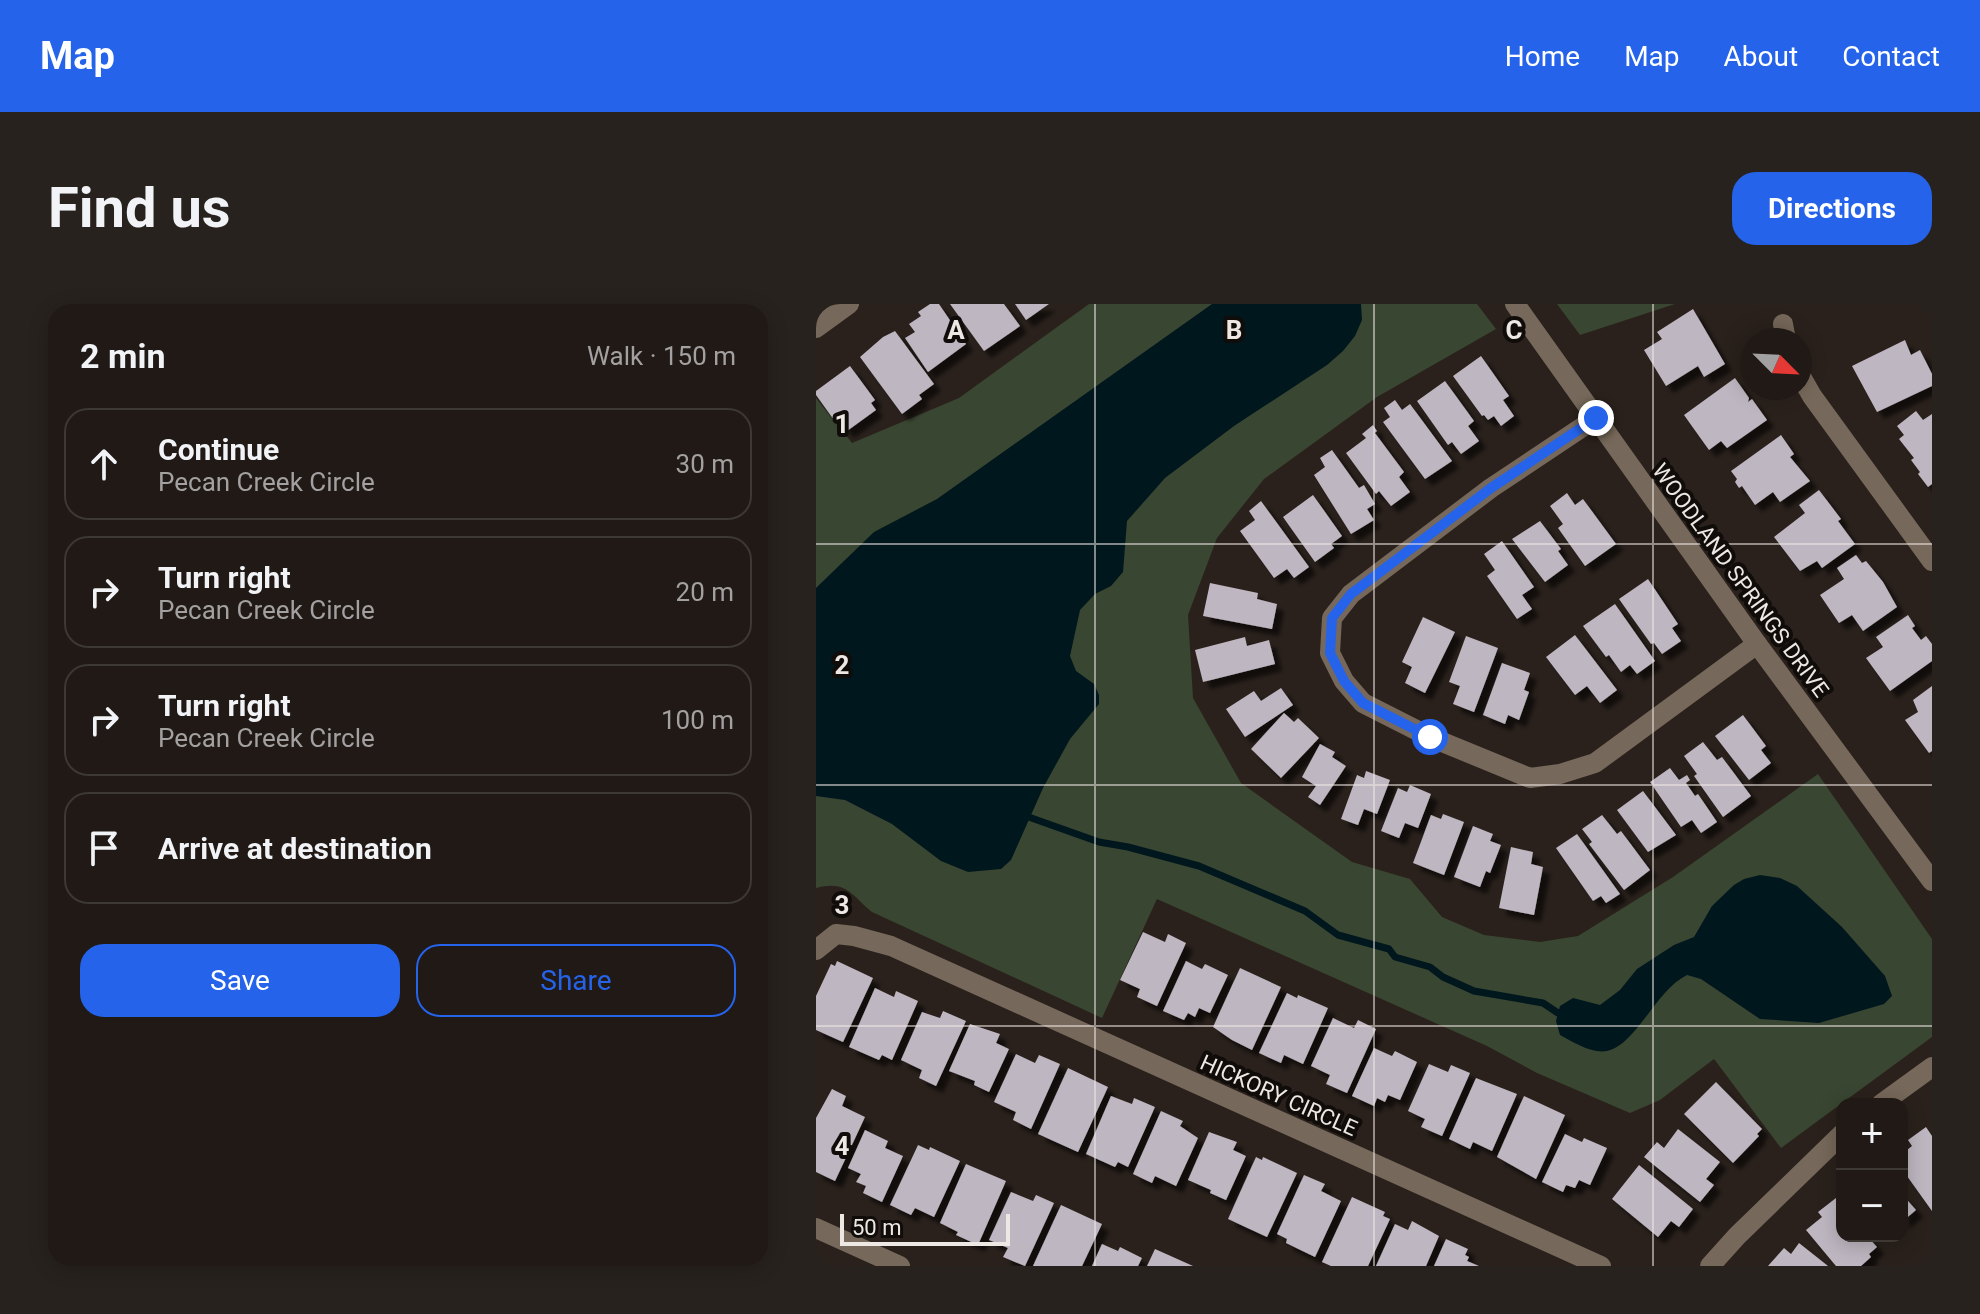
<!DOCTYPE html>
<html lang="en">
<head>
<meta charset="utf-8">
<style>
	:root { --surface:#201915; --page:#28221e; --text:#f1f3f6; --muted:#a2a0a0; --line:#3d3834; --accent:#2563eb }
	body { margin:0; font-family:Roboto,sans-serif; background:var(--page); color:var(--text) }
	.controls { position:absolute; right:24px; bottom:24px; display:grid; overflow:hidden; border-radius:16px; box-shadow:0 4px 20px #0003 }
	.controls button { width:72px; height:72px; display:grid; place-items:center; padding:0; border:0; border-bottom:2px solid var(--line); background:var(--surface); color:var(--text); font:40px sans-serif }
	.compass { position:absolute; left:924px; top:24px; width:72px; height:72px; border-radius:50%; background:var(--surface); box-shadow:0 4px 20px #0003; rotate:114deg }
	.scale { position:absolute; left:24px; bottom:20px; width:170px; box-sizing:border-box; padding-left:8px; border:4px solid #eee8e4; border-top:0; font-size:22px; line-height:28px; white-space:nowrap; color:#eee8e4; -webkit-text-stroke:6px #100c09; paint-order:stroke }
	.stop { position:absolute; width:24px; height:24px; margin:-18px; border:6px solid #2563eb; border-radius:50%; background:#fff }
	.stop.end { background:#2563eb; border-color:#fff; box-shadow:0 2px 8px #0008 }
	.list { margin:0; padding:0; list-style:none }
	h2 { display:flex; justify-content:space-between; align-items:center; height:104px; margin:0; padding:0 32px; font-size:34px }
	h2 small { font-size:26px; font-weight:400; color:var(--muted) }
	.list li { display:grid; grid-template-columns:52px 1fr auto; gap:24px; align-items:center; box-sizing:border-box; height:112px; margin:0 16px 16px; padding:0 16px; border:2px solid var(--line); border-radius:24px }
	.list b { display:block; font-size:30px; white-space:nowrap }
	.list p { margin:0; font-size:26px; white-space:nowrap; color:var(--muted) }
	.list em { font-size:26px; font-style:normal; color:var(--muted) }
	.actions { display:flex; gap:16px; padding:24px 32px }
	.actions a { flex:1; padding:18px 0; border:2px solid var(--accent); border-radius:24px; text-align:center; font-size:28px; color:var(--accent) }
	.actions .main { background:var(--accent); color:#fff }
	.icon { flex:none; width:44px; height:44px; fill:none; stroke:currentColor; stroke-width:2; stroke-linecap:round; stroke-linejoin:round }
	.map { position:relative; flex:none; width:1116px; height:962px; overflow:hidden; border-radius:24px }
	header { display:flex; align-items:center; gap:48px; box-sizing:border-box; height:112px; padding:0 40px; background:var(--accent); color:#fff }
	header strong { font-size:38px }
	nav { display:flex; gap:44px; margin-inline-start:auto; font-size:28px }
	.intro { display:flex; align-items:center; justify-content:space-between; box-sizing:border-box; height:192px; padding:0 48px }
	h1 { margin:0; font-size:56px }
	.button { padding:20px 36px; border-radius:24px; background:var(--accent); color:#fff; font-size:28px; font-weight:700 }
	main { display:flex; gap:48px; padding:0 48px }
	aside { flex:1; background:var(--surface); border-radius:24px; box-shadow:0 4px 20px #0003 }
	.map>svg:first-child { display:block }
</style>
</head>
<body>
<header>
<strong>Map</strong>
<nav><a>Home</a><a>Map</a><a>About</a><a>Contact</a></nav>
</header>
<div class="intro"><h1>Find us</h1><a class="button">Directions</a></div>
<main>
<aside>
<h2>2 min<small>Walk · 150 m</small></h2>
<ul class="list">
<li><svg class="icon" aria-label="ahead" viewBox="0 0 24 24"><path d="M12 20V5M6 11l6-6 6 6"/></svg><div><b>Continue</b><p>Pecan Creek Circle</p></div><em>30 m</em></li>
<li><svg class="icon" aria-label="right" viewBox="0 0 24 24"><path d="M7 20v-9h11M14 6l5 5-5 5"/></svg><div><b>Turn right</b><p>Pecan Creek Circle</p></div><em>20 m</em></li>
<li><svg class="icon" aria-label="right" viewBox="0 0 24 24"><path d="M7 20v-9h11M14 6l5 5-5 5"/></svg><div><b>Turn right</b><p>Pecan Creek Circle</p></div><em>100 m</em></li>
<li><svg class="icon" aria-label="arrive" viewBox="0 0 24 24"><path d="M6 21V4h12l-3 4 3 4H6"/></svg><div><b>Arrive at destination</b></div></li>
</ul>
<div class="actions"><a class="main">Save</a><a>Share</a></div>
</aside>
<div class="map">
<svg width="1116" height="962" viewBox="0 0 1116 962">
	<defs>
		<filter id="shadow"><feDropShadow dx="7" dy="7" stdDeviation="2" flood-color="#0009"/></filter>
	</defs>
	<rect width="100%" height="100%" fill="#2a211c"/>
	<!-- green -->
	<g fill="#394631">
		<path d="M 273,0 L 661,0 L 680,25 L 561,93 L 448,175 L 401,234 L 372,311 L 377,394 L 425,479 L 536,558 L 594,575 L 626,613 L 668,631 L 724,638 L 762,632 L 857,573 L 1002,470 L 1116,635 L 1116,733 L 965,844 L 898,755 L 844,796 L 814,809 L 721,769 L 671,742 L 341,595 L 286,714 L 56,608 C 35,591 31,576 0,584 L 0,94 L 36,139 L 143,94 Z"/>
		<polygon points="741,0 859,0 764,31"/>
	</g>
	<!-- water -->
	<g fill="#00171d">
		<polygon points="396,0 545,0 546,16 539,32 527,47 511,61 418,122 349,174 311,217 307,268 295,282 279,290 264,306 254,352 260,367 278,380 283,391 283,400 254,435 227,484 195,556 185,565 152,568 125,557 76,520 29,496 0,492 0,284 58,228 121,195"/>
		<path d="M 944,571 L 964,574 L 981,582 L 1026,623 L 1069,672 L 1076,692 L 1068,700 L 1003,719 L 944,715 L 885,675 L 871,671 C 840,686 820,741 791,747 C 776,750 757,738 744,731 L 740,717 L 744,702 L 757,694 L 784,701 L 804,686 L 821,665 L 858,641 L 878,633 L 896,602 L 918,581 L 928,575 Z"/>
	</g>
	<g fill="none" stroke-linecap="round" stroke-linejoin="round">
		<!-- stream -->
		<polyline stroke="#00171d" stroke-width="7" points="207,511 283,538 312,543 383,562 489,607 522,631 573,645 579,653 614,663 627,673 658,687 727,699 742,709"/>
	</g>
	<!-- building -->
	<g fill="#beb7c1" filter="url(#shadow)">
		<polygon points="114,0 123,0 150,40 112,68 89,34 99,28 93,20 105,12 102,8"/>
		<polygon points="134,0 188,0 204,22 168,47"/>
		<polygon points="199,0 233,0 210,16"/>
		<polygon points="877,5 909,60 888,73 882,62 850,82 828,46 846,35 841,28"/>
		<polygon points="79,27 118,80 103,91 106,95 86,110 44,53 67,33"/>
		<polygon points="1089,36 1095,51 1104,46 1116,70 1116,82 1061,108 1036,62"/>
		<polygon points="665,52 693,92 687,96 698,112 685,122 678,112 672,116 668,111 666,112 637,72"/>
		<polygon points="34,62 59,96 55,99 60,106 31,127 21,114 18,116 0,91 0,87"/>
		<polygon points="919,74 933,94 932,98 936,95 951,116 911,144 905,137 893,146 868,111"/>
		<polygon points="629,77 658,117 652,122 663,137 645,150 636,138 632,141 601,97"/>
		<polygon points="579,96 586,106 594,100 636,157 609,175 567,118 574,113 568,104"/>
		<polygon points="1100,107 1107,116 1116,110 1116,180 1112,183 1102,170 1104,168 1095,156 1098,154 1083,135 1088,131 1081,122"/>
		<polygon points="557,121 561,127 559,129 588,168 583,173 594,188 575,202 563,187 560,190 530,149 550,134 546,130"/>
		<polygon points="965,131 978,150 974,153 994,177 964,198 957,188 939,201 926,182 923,184 919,178 921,175 915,167"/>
		<polygon points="516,146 543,184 548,181 559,200 551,205 558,216 535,230 498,171 509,163 504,154"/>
		<polygon points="1003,186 1025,215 1022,217 1039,240 1006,264 1001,257 984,267 958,233 989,209 983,201"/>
		<polygon points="751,189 759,201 767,195 800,240 769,262 742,224 747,220 734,202"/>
		<polygon points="497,191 526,232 515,240 518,244 499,258 467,213"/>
		<polygon points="445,197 493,263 478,274 471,265 458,274 424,227 439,216 433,207"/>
		<polygon points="724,217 745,245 742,247 752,261 729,278 696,235"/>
		<polygon points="686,237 718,283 706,291 716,305 701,315 671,272 679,266 668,250"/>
		<polygon points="1040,251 1046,259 1050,257 1067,278 1081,303 1047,327 1036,311 1023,319 1004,291 1028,275 1021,264"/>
		<polygon points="832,275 862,320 856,324 865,337 846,350 838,339 835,340 803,295"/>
		<polygon points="394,279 442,289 441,295 461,300 456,325 387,312"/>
		<polygon points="799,300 839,357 821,370 814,361 805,368 793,351 790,353 767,322"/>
		<polygon points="1092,311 1099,322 1096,324 1105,336 1110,332 1116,340 1116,357 1074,387 1050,354 1067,343 1060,333"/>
		<polygon points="607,313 639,328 609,389 589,379 596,363 586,358"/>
		<polygon points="759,331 801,386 784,399 771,382 759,391 730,353"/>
		<polygon points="650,332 682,344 658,408 637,400 644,382 633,378"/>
		<polygon points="429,333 431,342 453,336 459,360 387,378 379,346"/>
		<polygon points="686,359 714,369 708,386 713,388 703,416 692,411 689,420 667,411"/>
		<polygon points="1116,382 1116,447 1113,449 1089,416 1102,408 1097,396"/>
		<polygon points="465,384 477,401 429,433 410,405 438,387 445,397"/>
		<polygon points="468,409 478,418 482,414 503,434 465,474 435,445"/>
		<polygon points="927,411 950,442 945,446 955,459 933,476 899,432"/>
		<polygon points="887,438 901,456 906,453 935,492 907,513 878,472 881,470 868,452"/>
		<polygon points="504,440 519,448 516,453 530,462 504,501 492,493 500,482 486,473"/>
		<polygon points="854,464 863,476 871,471 874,476 870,479 879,492 882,490 901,518 885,529 876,516 865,523 834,478"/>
		<polygon points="550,467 574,476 561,510 548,505 542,521 525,515 541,471 548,474"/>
		<polygon points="594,481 615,490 602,524 589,519 583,534 565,527 582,484 591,488"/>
		<polygon points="827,487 860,531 832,548 801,506"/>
		<polygon points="627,510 648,518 628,571 597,559 615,511 625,515"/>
		<polygon points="786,511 801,530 805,527 834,566 808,586 773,540 776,538 766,525"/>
		<polygon points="657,522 677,530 674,537 685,541 674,569 670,567 664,583 638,573"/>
		<polygon points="761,530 804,590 790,599 785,592 777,597 740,544"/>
		<polygon points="695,543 717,548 715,560 727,563 718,611 683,604"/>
		<polygon points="327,628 349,638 352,630 370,639 341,702 321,693 324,685 304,676"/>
		<polygon points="21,657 57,674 27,738 0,726 0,692 15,660 19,662"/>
		<polygon points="370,657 386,665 389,660 412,671 394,709 383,704 379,713 372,709 368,716 347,707"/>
		<polygon points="424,664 465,683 436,746 416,736 397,723"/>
		<polygon points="59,684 78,693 80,687 102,697 76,756 66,751 63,756 33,743"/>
		<polygon points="471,689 481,694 482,691 512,704 487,760 468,751 465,759 443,749"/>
		<polygon points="127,707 150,717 120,782 103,774 106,766 85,756 106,708 124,714"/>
		<polygon points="517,714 538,724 542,716 560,725 531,789 510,780 514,771 495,762"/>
		<polygon points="154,720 184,730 180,739 193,745 173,788 158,781 159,777 133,767"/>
		<polygon points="558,744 576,752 579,747 601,758 584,796 572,791 569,798 561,794 558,802 536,792"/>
		<polygon points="200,750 219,759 223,751 244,760 215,825 197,816 200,808 178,798"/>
		<polygon points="613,760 632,768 635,761 654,769 626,832 605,823 609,815 592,807"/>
		<polygon points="252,764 292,783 262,848 222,830"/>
		<polygon points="660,774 701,790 676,847 657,838 654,845 633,835"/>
		<polygon points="900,778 946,825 941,830 943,832 917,859 868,810"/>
		<polygon points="16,785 30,792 26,802 49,813 19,877 0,868 0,814"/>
		<polygon points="295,792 316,800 318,794 339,803 312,863 302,858 299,863 270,850"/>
		<polygon points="708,792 749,811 720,875 681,853"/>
		<polygon points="345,807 367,817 364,822 382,834 360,882 339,872 336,879 317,870"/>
		<polygon points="1110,823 1116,832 1116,907 1086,865 1086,850 1096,842 1092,836"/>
		<polygon points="862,825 904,858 890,875 898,881 884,898 828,853 841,838 848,844"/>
		<polygon points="49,826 72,837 69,844 87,852 66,898 47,889 50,882 40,878 45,870 32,864"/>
		<polygon points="393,828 421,838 417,846 430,852 410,896 394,889 395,886 372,876"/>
		<polygon points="749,830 766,838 768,834 791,844 774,881 763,876 759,884 750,881 747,888 726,878"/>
		<polygon points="102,841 113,846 114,843 144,857 118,913 99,904 95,911 74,901"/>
		<polygon points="440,853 446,856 447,853 481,869 451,933 412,915"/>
		<polygon points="150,860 190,877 162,941 140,931 142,928 124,919"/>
		<polygon points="823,861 877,905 863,923 855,917 842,933 796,895"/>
		<polygon points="488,871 509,880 505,887 525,897 499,953 470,939 471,935 461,930"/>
		<polygon points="195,888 217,897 220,891 238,899 209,962 187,953 192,944 173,936"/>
		<polygon points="1086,890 1100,906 1086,918"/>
		<polygon points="536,893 569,908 567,912 574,915 552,962 515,962 506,958"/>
		<polygon points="1020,894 1026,902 1026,932 1051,932 1061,943 1053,950 1055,953 1045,962 1020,962 990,926 1006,913 1002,908"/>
		<polygon points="245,901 286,920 266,962 217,962"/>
		<polygon points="596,917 623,932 610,962 560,962 579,920 592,926"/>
		<polygon points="630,935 652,945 649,951 653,953 651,957 663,962 618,962"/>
		<polygon points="983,939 1012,962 952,962 968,944 975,950"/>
		<polygon points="286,940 302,947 304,943 326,954 322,962 276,962"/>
		<polygon points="339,945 377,962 331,962"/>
	</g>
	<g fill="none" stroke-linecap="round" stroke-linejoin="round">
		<!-- minor -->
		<g stroke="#76685a" stroke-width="20">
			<polyline points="967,20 970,36"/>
			<polyline points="0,24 33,0"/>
			<polyline points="984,71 996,92 1116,257"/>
			<polyline points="780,114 675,184 535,290 516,314 514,349 528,377 547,399 614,433 714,474 744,470 779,459 941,340"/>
			<polyline points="0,646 20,630 38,632 75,642 785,962"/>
			<polyline points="1065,800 1116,763"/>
			<polyline points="0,924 84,962"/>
			<polyline points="894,962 921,932 1026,830"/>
		</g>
		<!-- tertiary -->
		<polyline stroke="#76685a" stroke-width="20" points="699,0 941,340 1116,577"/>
	</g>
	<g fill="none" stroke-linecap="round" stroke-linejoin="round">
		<!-- route -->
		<polyline stroke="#2563eb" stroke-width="10" points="614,433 547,399 528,377 514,349 516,314 535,290 675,184 780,114"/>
	</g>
	<!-- grid -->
	<path fill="none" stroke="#eee8e4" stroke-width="2" stroke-opacity="0.55" d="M 279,0 L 279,962M 558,0 L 558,962M 837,0 L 837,962M 0,240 L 1116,240M 0,481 L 1116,481M 0,722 L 1116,722"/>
	<g text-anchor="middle" stroke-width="8" stroke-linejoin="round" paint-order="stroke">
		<!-- street labels -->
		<g font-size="22" fill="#eee8e4" stroke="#100c09">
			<text transform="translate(925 276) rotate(54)" y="8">WOODLAND SPRINGS DRIVE</text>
			<text transform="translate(463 791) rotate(24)" y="8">HICKORY CIRCLE</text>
		</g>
	</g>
	<g font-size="26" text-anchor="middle" font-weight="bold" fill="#eee8e4" stroke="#100c09" stroke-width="8" stroke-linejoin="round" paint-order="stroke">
		<text x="140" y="35">A</text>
		<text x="418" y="35">B</text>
		<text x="698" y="35">C</text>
		<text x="26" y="129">1</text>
		<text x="26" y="370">2</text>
		<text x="26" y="610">3</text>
		<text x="26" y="851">4</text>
	</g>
</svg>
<div class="controls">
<button>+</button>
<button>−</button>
</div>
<svg class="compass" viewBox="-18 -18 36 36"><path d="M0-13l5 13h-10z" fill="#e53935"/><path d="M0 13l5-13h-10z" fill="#a2a0a0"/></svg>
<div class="scale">50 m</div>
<div class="stop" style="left:614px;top:433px"></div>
<div class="stop end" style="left:780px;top:114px"></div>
</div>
</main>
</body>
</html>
